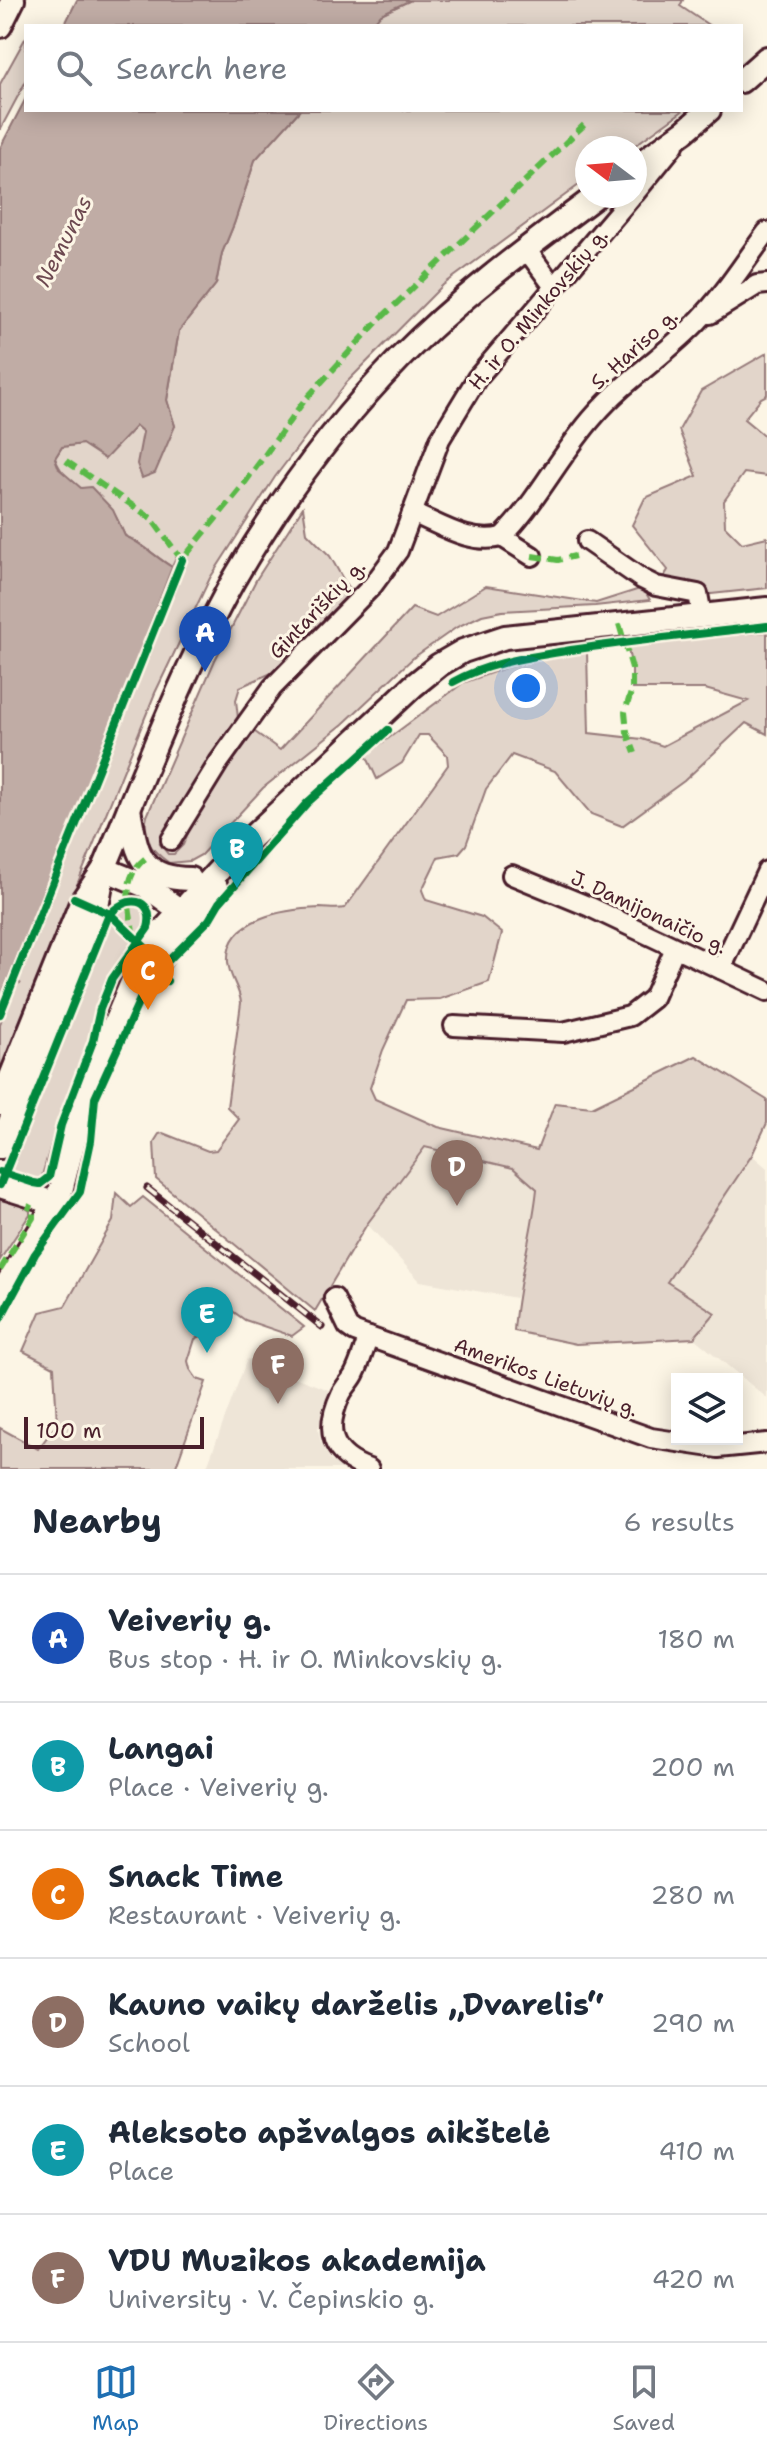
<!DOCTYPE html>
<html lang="en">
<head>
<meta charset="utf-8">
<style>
	:root { --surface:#fff; --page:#f6f6f7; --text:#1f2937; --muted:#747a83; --line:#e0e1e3; --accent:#1f6fb2 }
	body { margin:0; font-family:"Shantell Sans",sans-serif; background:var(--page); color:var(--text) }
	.controls { position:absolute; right:24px; bottom:24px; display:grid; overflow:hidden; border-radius:0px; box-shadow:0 4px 20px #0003 }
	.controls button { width:72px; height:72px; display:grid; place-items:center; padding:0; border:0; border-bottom:2px solid var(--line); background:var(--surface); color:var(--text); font:40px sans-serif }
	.compass { position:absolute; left:575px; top:136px; width:72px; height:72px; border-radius:50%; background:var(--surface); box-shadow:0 4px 20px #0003; rotate:286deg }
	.scale { position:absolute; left:24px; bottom:20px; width:180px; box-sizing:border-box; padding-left:8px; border:4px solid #4a1f2b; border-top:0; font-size:22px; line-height:28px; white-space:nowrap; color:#4a1f2b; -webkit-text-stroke:6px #fcf5e5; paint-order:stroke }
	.you { position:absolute; left:526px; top:688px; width:28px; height:28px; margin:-20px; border:6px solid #fff; border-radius:50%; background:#1a73e8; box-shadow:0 0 0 12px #1a73e833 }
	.badge { display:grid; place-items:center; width:52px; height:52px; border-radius:50%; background:var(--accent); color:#fff; font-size:26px; font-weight:700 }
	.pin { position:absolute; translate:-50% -66px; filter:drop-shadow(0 2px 4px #0008) }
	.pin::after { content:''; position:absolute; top:42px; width:28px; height:24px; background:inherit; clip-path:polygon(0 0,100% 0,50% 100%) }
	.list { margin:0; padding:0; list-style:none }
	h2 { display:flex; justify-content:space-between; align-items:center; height:104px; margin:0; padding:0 32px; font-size:34px }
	h2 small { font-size:26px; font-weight:400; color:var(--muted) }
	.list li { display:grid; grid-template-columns:52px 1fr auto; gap:24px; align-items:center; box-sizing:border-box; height:128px; padding:0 32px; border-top:2px solid var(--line) }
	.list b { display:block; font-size:30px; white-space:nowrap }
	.list p { margin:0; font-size:26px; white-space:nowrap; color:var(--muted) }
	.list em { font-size:26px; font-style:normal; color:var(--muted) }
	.icon { flex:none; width:44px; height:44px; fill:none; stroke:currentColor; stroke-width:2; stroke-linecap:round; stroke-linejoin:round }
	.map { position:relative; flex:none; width:767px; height:1469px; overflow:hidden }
	.search { position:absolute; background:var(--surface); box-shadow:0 4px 20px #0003; left:24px; right:24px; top:24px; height:88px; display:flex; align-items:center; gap:20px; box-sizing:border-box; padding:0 28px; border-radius:0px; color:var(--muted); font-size:30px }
	.sheet { height:872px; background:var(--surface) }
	nav { display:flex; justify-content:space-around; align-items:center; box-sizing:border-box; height:112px; border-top:2px solid var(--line); background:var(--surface); font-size:22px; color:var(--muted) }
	nav a { display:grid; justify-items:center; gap:4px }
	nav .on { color:var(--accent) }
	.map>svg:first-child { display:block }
</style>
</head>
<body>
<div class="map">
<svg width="767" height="1469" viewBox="0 0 767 1469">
	<rect width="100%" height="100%" fill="#fcf5e5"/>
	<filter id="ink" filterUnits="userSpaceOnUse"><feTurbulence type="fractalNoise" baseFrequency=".0125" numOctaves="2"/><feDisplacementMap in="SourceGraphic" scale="16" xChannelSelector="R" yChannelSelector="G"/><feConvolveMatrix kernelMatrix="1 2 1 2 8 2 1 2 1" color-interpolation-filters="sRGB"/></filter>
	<g filter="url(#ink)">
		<!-- built -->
		<g fill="#eee5d7">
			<polygon points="426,1147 513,1168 537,1189 533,1226 516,1298 420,1281 367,1224"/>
			<polygon points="752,1155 767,1168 767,1398 694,1338 715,1313 667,1282"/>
			<polygon points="247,1359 331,1391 318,1429 321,1443 331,1461 350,1469 206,1469"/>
		</g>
		<!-- green -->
		<g fill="#e2d5ca" stroke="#967a7a" stroke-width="2">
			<polygon points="411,0 683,0 680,6 710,26 371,26 380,14"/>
			<polygon points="26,37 26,81 0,130 0,84"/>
			<path d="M 300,110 L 684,110 L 631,148 L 587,148 L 587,179 L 443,285 L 347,382 L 275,477 L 210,578 L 155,693 L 0,1074 L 0,1024 L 15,985 L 20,983 L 17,981 L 184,561 L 176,558 L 172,567 C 155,557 144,544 125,536 C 121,528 117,515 110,509 C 91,492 64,484 55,458 L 62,447 L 82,444 L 136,425 L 143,432 L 175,426 L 167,400 L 179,331 L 216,284 L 222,253 L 234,224 L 255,160 Z"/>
			<polygon points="767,353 767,395 761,398 744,419 767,438 767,476 744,473 724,501 725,526 742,543 767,537 767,588 702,595 660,583 668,570 632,525 645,498 697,476 679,430 701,391"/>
			<path d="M 303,507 L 307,533 L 330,556 L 351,593 L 276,671 L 240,687 L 236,700 L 238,718 L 166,841 L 160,844 L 168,854 L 174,854 L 183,845 L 201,802 L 248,727 L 280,750 L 412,608 L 436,617 L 486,586 L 596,603 L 643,588 L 650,600 L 595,606 L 502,611 L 482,615 L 457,627 L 413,658 L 343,724 L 263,788 L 201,855 L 190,861 L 169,863 C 151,850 141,839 147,816 L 215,660 L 256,580 Z"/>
			<path d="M 767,632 L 767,734 L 746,723 L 684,781 L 622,826 L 591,814 L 555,771 L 512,755 L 486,789 L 466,845 L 459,853 L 438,857 L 422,890 L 426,900 L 482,917 L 502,933 L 489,982 L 440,999 L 406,1000 L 383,1050 L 370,1088 L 375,1099 L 438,1127 L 537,1150 L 555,1103 L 592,1107 L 696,1056 L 767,1100 L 767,1123 L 752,1155 L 667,1282 L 715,1313 L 694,1338 L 576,1344 L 514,1331 C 517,1283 532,1237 537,1189 L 513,1168 L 425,1147 L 367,1224 L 315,1311 L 156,1179 L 154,1142 L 159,1134 L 163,1133 L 208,1151 L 216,1150 L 239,1119 L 227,1107 L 241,1003 C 240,988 229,977 228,962 C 225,917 287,909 320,908 C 328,908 336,910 345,908 L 448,765 L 447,755 L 428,735 L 419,735 L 402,763 L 377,779 L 366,755 L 463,683 L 505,668 L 587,651 L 589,733 L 642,739 L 663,746 L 748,701 L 705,689 L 632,689 L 632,668 L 627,645 Z"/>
			<path d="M 132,902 C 145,904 149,914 146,926 L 108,979 L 98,1004 L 86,1049 L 58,1120 L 41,1179 L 34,1182 L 31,1180 L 23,1206 L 30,1211 L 30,1214 L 0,1260 L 0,1189 L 108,922 L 117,909 Z"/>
			<polygon points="116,1193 131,1207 143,1197 304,1327 292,1336 245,1320 224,1305 213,1330 195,1339 188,1361 190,1369 197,1379 206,1382 175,1469 0,1469 0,1428 38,1449 57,1424 54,1367 23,1351 40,1312 65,1306 113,1221"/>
		</g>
		<!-- water -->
		<g fill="#c0aca5" stroke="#917474" stroke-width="2">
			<polygon points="77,0 411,0 381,14 371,26 64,26"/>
			<path d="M 26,98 L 26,110 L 300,110 L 255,160 L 234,224 L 222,253 L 216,284 L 179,331 L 167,400 L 175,426 L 155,473 L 142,478 L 137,464 L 143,432 L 136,426 L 105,459 L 82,444 L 62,447 L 55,458 L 59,469 L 81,488 L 91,487 L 113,510 L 125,536 C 144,544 155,557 172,567 L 97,763 L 0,998 L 0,148 Z"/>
		</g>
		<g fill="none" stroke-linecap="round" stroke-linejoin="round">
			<!-- minor casing -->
			<g stroke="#4a1f2b" stroke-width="24">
				<g id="minor">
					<polyline points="635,193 674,145"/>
					<polyline points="526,249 554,287"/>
					<polyline points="710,314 757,285 767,284"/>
					<path d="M 412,513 C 441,525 470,545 502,537 L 532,556"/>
					<path d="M 502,537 C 538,501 560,454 595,415 C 626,379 667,354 699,320 C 725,294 745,261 767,232"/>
					<polyline points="587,541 642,579 656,586 698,594 702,615"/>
					<polyline points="171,840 219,762 272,688 373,585 398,551 440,439 477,378 632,196"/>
					<polyline points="512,875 590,907 767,991"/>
					<polyline points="721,969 767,871"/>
					<polyline points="454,1026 563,1032 630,1016 653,998 675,948"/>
					<polyline points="334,1298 348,1327 355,1332 651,1438 718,1448 767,1443"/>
					<path d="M 369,1469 C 330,1455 324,1430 341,1394 C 345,1386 352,1380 355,1373 C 361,1361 364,1348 369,1337"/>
				</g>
			</g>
			<!-- major casing -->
			<g stroke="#4a1f2b" stroke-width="28">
				<g id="major">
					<polyline points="0,26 13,0"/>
					<polyline points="741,81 767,58"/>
					<polyline points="635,167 685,131 709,110"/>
					<path d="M 129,809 C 137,852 138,878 190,879"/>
					<polyline points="104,869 146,886 179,910"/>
					<polyline points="136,983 153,968 216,887"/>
					<path d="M 0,1104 L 82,901 L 104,869 C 144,773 182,673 233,581 C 279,501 335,425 400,358 C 460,297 528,247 596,196"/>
					<polyline points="0,1147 97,907 102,879"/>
					<polyline points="0,1186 54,1203"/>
					<polyline points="0,1295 41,1229 62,1187 86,1092 146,949 235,853 413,686 439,665 463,651 505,637 767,609"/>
				</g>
			</g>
			<!-- minor -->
			<use href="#minor" stroke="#fcf5e5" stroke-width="18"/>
			<!-- major -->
			<use href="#major" stroke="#fcf5e5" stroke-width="22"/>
			<!-- rail casing -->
			<g stroke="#4a1f2b" stroke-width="7">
				<polyline id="rail" points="147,1188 322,1327"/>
			</g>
			<!-- rail -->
			<use href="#rail" stroke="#fcf5e5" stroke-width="4" stroke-dasharray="12" stroke-linecap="butt"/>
			<!-- quiet -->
			<g stroke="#58b947" stroke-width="6" stroke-dasharray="12 6" stroke-linecap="butt">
				<polyline points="66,461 151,518 182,560 241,488 304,401 377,322 584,125"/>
				<polyline points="532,556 558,560 575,556"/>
				<polyline points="619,624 632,668 632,689 625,712 627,732 635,753"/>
				<path d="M 134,937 C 129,905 119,875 150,855"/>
				<polyline points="0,1270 33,1218 33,1209 27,1206"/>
			</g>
			<!-- cycleway casing -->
			<g stroke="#fcf5e5" stroke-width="13">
				<g id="cycleway">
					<path d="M 453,682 C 488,662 531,657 571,650 C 636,640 702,634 767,626"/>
					<polyline points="74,898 110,914 153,955 147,963 167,981"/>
					<polyline points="0,1014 182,560"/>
					<path d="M 0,1172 L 34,1183 L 40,1184 L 49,1177 L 61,1125 L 93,1041 L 100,1009 L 112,979 L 148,928 C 156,897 125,893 108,917 L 0,1185"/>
					<polyline points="0,1319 35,1254 80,1192 91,1141 95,1098 141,997 157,972 209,920 219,903 307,803 388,730"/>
				</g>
			</g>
			<!-- cycleway -->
			<use href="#cycleway" stroke="#00873e" stroke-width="8"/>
		</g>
	</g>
	<g text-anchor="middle" stroke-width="6" stroke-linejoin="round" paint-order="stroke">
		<!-- street labels -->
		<g font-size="20" fill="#4a1f2b" stroke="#fcf5e5">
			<text transform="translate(538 309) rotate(-50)" y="7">H. ir O. Minkovskių g.</text>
			<text transform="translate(634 349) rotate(-42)" y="7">S. Hariso g.</text>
			<text transform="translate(317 609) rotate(-46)" y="7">Gintariškių g.</text>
			<text transform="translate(649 912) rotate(25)" y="7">J. Damijonaičio g.</text>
			<text transform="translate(546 1377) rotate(20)" y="7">Amerikos Lietuvių g.</text>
		</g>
		<!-- water labels -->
		<g font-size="22" font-style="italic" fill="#6d4950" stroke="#fcf5e5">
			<text transform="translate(63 241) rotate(-63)" y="8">Nemunas</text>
		</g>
	</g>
</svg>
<div class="controls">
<button><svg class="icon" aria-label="layers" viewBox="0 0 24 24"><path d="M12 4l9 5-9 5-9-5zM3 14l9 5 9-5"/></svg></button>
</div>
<svg class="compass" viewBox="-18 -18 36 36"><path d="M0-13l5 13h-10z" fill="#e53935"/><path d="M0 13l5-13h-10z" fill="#747a83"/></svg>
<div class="scale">100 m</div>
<div class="you"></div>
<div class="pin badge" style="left:205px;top:672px;background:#1a4fb4">A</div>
<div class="pin badge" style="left:237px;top:888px;background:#0f9aa8">B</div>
<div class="pin badge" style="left:148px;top:1010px;background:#e8710a">C</div>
<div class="pin badge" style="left:457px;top:1206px;background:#8d6e63">D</div>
<div class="pin badge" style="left:207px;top:1353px;background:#0f9aa8">E</div>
<div class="pin badge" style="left:278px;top:1404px;background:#8d6e63">F</div>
<div class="search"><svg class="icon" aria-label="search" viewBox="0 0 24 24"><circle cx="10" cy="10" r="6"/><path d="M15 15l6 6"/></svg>Search here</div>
</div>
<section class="sheet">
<h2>Nearby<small>6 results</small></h2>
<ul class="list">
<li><span class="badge" style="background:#1a4fb4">A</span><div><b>Veiverių g.</b><p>Bus stop · H. ir O. Minkovskių g.</p></div><em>180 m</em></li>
<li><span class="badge" style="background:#0f9aa8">B</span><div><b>Langai</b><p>Place · Veiverių g.</p></div><em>200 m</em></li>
<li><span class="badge" style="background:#e8710a">C</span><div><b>Snack Time</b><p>Restaurant · Veiverių g.</p></div><em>280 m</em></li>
<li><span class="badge" style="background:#8d6e63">D</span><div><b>Kauno vaikų darželis „Dvarelis“</b><p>School</p></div><em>290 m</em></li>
<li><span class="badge" style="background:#0f9aa8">E</span><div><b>Aleksoto apžvalgos aikštelė</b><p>Place</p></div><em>410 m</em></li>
<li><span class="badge" style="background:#8d6e63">F</span><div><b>VDU Muzikos akademija</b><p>University · V. Čepinskio g.</p></div><em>420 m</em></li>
</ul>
</section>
<nav>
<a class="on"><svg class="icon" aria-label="map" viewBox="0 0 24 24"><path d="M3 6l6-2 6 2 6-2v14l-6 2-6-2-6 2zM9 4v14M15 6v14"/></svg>Map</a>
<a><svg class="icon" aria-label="directions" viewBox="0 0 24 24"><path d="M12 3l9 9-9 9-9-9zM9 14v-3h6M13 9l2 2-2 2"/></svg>Directions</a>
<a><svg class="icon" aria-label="saved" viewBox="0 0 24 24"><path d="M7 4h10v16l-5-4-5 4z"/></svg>Saved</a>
</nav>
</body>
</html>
